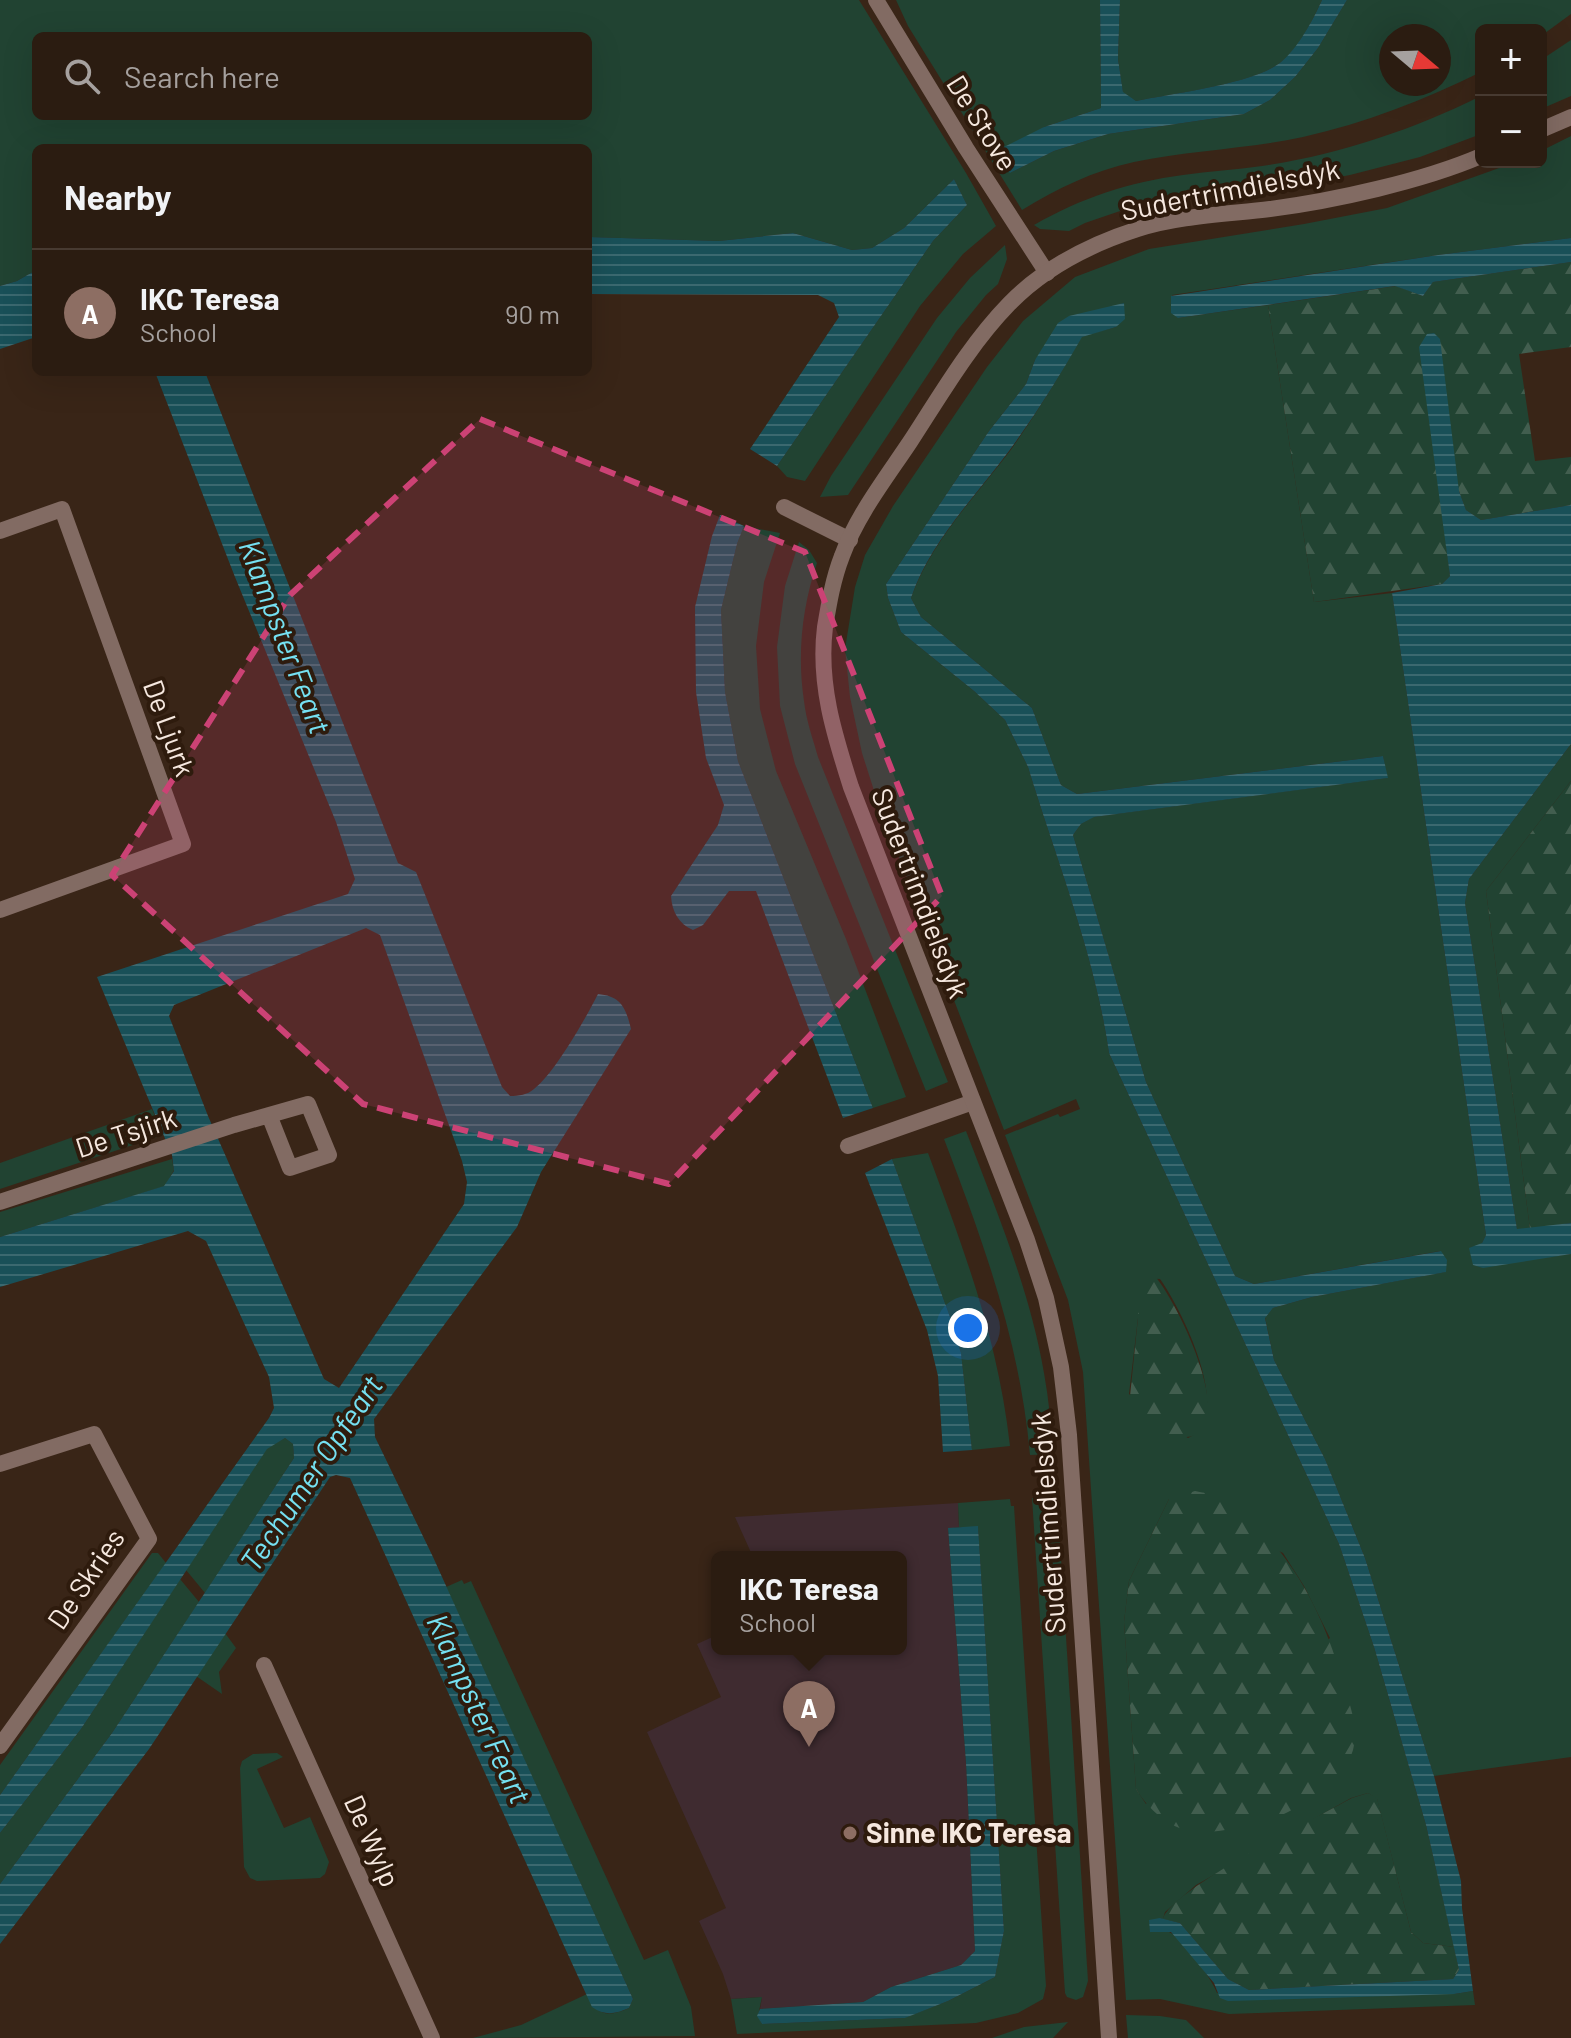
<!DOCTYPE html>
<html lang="en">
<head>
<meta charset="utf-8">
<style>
	:root { --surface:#2b1c11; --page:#33251a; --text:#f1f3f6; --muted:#a6a19f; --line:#473a31; --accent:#42d4a0 }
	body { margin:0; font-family:Barlow,sans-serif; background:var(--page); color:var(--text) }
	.controls { position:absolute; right:24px; top:24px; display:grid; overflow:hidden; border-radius:12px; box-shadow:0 8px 32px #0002 }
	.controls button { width:72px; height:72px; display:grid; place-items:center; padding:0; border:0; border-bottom:2px solid var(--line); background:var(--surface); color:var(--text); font:40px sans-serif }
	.compass { position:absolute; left:1379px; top:24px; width:72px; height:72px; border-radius:50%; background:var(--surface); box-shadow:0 8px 32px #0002; rotate:109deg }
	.you { position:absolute; left:968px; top:1328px; width:28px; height:28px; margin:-20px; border:6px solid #fff; border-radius:50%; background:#1a73e8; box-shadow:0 0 0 12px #1a73e833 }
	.badge { display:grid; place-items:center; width:52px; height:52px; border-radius:50%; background:var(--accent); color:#fff; font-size:26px; font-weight:700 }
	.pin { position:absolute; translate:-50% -66px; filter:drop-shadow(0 2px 4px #0008) }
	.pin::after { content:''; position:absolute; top:42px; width:28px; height:24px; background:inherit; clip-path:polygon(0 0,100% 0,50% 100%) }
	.popup { position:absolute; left:711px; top:1551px; width:196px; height:104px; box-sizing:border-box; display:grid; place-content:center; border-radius:12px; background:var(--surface); filter:drop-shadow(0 2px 6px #0005); font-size:26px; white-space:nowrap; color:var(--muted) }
	.popup b { font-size:30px; color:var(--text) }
	.popup::after { content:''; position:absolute; left:50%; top:100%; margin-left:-16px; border:16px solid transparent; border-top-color:var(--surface) }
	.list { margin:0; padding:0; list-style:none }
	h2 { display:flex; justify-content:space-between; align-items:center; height:104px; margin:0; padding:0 32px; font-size:34px }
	h2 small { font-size:26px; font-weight:400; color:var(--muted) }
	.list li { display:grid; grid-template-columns:52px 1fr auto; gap:24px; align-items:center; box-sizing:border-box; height:128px; padding:0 32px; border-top:2px solid var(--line) }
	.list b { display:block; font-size:30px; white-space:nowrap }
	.list p { margin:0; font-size:26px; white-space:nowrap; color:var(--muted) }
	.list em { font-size:26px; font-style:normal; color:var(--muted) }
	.icon { flex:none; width:44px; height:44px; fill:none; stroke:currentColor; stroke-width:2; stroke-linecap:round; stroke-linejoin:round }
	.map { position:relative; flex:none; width:1571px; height:2038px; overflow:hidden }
	.search { position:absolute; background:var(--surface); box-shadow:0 8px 32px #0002; left:32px; top:32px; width:560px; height:88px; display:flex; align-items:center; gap:20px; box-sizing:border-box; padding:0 28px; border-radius:12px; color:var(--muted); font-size:30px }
	.panel { position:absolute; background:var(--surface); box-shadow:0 8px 32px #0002; left:32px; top:144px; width:560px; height:232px; border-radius:12px }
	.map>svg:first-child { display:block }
</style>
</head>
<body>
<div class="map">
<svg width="1571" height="2038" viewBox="0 0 1571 2038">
	<defs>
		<pattern id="forest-firs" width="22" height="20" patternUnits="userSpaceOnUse" patternTransform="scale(2)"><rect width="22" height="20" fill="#214332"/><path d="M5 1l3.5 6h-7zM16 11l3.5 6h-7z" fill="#425e4f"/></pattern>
		<pattern id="water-rules" width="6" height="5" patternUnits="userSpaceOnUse" patternTransform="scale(2)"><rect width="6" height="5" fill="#195058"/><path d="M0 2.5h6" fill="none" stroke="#3b6970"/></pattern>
	</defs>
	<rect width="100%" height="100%" fill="#392517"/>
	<!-- education -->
	<polygon fill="#3f2b30" points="958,1503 959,1527 948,1529 966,1763 975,1951 961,1965 891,1987 863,2002 760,2009 762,1997 731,1999 723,1974 699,1921 726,1908 647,1732 721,1697 697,1644 717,1635 717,1649 901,1649 901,1557 753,1557 735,1517"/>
	<!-- green -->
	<g fill="#214332" fill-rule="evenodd">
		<path d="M 0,0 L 859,0 L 966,173 L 996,226 L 963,254 L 920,306 L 805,481 L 787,477 L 777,466 L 933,241 L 967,205 L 954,179 L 904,228 L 872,248 L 852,250 L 793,233 L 719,241 L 588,237 L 588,148 L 36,148 L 36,270 L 17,281 L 0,286 ZM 36,36 L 588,36 L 588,116 L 36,116 Z"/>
		<path d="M 896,0 L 1100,0 L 1101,108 L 1044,127 L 1010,173 L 1054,151 L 1108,134 L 1244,114 L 1270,100 L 1295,77 L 1318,48 L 1347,0 L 1571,0 L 1571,14 L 1541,36 L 1541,30 L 1481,30 L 1481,72 C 1424,100 1365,123 1303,137 C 1248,149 1190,150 1134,162 C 1093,171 1058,188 1022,210 L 908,26 ZM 1391,36 L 1439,36 L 1439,84 L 1391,84 Z"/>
		<path d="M 1120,0 L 1322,0 C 1313,20 1298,49 1281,62 C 1254,84 1173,93 1136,101 L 1123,93 L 1118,59 Z"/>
		<polygon points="1571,40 1571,96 1541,109 1541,60"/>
		<path d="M 1481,96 L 1481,134 L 1420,157 L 1350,175 L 1292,186 L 1166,201 L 1123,210 L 1085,223 L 1069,231 L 1040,229 L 1034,225 C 1081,198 1129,182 1183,175 C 1209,171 1236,170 1262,166 C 1338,155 1412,130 1481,96 Z"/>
		<path d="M 1571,136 L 1571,238 L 1438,255 L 1172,295 L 1178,318 L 1268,305 L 1314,602 L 1392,593 L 1486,1235 L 1482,1243 L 1533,1259 L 1571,1254 L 1571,1757 L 1434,1776 L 1365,1558 L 1325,1459 L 1274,1360 L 1265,1317 L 1273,1308 L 1312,1297 L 1445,1272 L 1440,1251 L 1254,1284 L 1235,1276 L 1146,1082 L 1073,835 L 1081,824 L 1093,817 L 1387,778 L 1383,756 L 1077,794 L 1061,785 L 1032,708 L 921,617 L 911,598 C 931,542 974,498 1010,451 C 1036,414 1060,376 1082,336 L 1116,327 L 1124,303 L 1035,360 L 1026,384 L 989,431 L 886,584 L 888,598 L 901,632 L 974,691 L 1005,720 L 1028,767 C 1057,862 1095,955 1109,1053 L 1339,1544 L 1374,1647 L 1426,1825 L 1454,1947 L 1423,1943 L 1411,1932 L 1377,1799 L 1368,1793 L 1351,1798 L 1196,1885 L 1165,1912 L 1163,1919 L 1160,1918 L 1150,1932 C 1156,1931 1163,1929 1169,1932 C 1183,1938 1212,1979 1217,1993 L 1454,1994 L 1473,1991 L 1475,2005 L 1229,2014 L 1160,1999 L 1126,2000 L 1083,1372 L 1068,1300 L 1005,1135 L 1058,1114 L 1060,1117 L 1080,1109 L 1076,1099 L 1004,1130 L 878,803 L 862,753 L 850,697 L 845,649 L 855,587 L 865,555 L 893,506 L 987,367 L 1023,321 L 1075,277 L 1149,249 L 1304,224 L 1387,208 L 1516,162 L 1541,162 L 1541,151 ZM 1138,1278 L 1160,1279 C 1181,1308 1236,1418 1188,1438 L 1129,1394 L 1138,1318 ZM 1169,1499 L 1283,1553 L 1304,1586 L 1330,1638 L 1146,1804 L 1136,1789 L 1124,1622 L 1129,1581 Z"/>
		<polygon points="1005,245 1007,259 998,284 986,295 956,332 848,495 820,497 831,476 937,318 970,278"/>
		<polygon points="744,526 780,533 764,582 756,646 760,709 776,771 846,939 906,1097 873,1108 738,761 725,692 721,610 737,544"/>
		<path d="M 799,542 L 809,550 L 817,563 C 802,607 797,655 804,701 C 806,720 813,739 818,757 L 948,1082 L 926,1091 L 795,764 L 780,706 L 777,647 L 785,586 Z"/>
		<polygon points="1571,744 1571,781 1486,891 1530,1229 1517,1229 1465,903 1469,879"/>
		<polygon points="152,1109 163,1135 0,1189 0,1163"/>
		<path d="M 966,1131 C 996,1210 1030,1290 1044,1373 C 1049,1400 1051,1427 1054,1454 L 1030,1455 C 1020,1342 984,1244 944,1139 Z"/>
		<path d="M 928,1153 C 965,1253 998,1339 1010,1446 L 972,1450 L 961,1353 L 949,1314 L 892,1159 Z"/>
		<polygon points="172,1159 174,1170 165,1186 0,1237 0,1212"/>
		<polygon points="285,1438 293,1444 294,1458 205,1593 186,1570 267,1448"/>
		<polygon points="1057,1496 1088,1981 1083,1997 1076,2000 1067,1997 1065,1993 1032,1498"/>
		<polygon points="1010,1499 1011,1506 1014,1506 1015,1522 1046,1986 1043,1999 1018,2013 976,2023 737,2034 731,1999 762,1997 758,2016 762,2024 904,2018 948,2001 995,1977 1004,1931 978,1527 959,1527 958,1503"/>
		<polygon points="152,1553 158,1553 166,1563 0,1795 0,1765"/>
		<polygon points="180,1579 199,1602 112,1733 0,1884 0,1833 81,1729"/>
		<path d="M 462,1580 L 464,1584 L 471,1581 L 644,1960 L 668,1950 L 691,2007 L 695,2036 L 473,2038 L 521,2025 L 587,1994 C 596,2015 607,2018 629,2008 L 633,1999 L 446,1587 Z"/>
		<polygon points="225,1633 236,1648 219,1672 222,1694 196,1676"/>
		<polygon points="253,1754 277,1753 283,1757 257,1769 284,1828 310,1817 329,1862 325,1874 320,1878 257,1881 250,1878 244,1867 240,1768 242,1761"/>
		<polygon points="1126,2015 1160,2016 1186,2020 1204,2038 1128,2038"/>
		<polygon points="1068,2022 1053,2038 992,2038 1024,2027"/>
	</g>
	<!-- forest -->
	<g fill="url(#forest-firs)">
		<polygon points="1571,262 1571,347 1519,354 1535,461 1571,457 1571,505 1481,520 1466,510 1459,491 1441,501 1450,576 1442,584 1314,602 1268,305 1396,286 1423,296 1433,282"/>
		<polygon points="1571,781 1571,1223 1530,1229 1486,891"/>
		<path d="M 1150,1271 C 1173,1290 1244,1435 1186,1437 C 1178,1438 1169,1434 1162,1431 C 1147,1426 1134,1421 1129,1406 L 1138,1318 L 1138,1278 L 1143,1272 Z"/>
		<path d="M 1195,1491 C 1204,1493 1217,1494 1225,1498 C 1233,1503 1241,1512 1248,1518 C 1297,1561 1324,1618 1342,1679 C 1349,1703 1359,1725 1353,1750 C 1346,1775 1309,1801 1288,1812 C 1269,1822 1213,1835 1193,1832 C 1168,1827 1149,1810 1136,1789 L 1124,1622 L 1129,1581 L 1169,1499 Z"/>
		<path d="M 1368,1793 L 1377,1798 L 1411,1932 L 1423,1943 L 1454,1947 L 1459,1970 L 1453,1979 L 1249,1990 L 1228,1979 L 1180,1923 L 1163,1919 C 1171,1889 1318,1817 1352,1798 Z"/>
	</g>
	<!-- water -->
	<g fill="url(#water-rules)" fill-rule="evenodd">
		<path d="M 1100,0 L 1120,0 L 1118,59 L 1123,92 L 1136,101 C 1172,93 1254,84 1281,62 C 1298,48 1313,20 1322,0 L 1347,0 L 1318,48 L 1295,77 L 1270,100 L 1244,114 L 1108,134 L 1054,151 L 1010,173 L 1001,163 L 1000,149 L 1044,127 L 1101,108 Z"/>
		<polygon points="954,179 967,205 933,241 777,466 750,449 839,317 834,303 818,295 588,294 588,237 719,241 793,233 852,250 872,248 904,228"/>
		<polygon points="1571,238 1571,262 1433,282 1423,296 1395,286 1178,318 1171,313 1171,296 1438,255"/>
		<polygon points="36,270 36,337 0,349 0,286 17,281"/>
		<path d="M 1124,303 L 1125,319 L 1116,327 L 1082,337 C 1060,376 1036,414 1009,451 C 974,498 930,542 911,598 L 921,617 L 1032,708 L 1061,785 L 1077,794 L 1383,756 L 1388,778 L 1094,817 L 1081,824 L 1073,835 L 1146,1082 L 1235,1276 L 1254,1284 L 1441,1251 L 1447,1260 L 1446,1272 L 1312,1297 L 1273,1308 L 1265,1318 L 1274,1360 L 1325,1459 L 1365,1558 L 1434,1776 L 1461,1881 L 1462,1908 L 1473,1991 L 1454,1994 L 1228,2001 L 1220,1998 L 1214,1983 L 1171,1932 L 1150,1932 L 1149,1920 L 1160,1918 L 1180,1923 L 1228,1979 L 1249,1990 L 1453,1979 L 1459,1970 L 1426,1825 L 1374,1647 L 1339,1544 L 1109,1053 C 1095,955 1057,862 1028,767 L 1005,720 L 974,691 L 901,632 L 888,598 L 886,584 L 989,431 L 1026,384 L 1035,360 L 1058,323 L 1069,316 Z"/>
		<polygon points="1434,333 1440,339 1459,491 1466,510 1481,520 1571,505 1571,744 1469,879 1465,903 1517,1229 1571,1223 1571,1254 1483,1268 1473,1265 1469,1248 1482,1243 1486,1235 1392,593 1442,584 1450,576 1419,347 1427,334"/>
		<path d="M 155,372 L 205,372 L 398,863 L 416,872 L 502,1087 L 510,1096 C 519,1096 527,1095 534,1089 C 554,1074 586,1018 598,994 C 621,996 626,1008 631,1029 L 541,1172 L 517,1227 L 374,1419 L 375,1437 L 433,1557 L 633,1999 L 629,2008 C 616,2014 604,2016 592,2007 L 350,1478 L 336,1475 L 330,1477 L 149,1749 L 0,1944 L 0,1884 L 112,1733 L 294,1458 L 293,1444 L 285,1438 L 267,1449 L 81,1729 L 0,1833 L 0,1795 L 269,1418 L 274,1408 L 269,1377 L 206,1241 L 188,1231 L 0,1287 L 0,1237 L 164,1186 L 174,1171 L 172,1155 L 97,977 L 348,894 L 355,879 L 336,822 L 235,577 ZM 366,928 L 380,935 L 462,1161 L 467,1182 L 464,1204 L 339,1388 L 324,1379 L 208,1116 L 169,1016 L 174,1005 Z"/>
		<path d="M 720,515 L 744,526 L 737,544 L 721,610 L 725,692 L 738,761 L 873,1108 L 843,1118 L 756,891 L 729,891 L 703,925 L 693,930 C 679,924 672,912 671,896 L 718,825 L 724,805 L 706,758 L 696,692 L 695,607 L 712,536 Z"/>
		<polygon points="892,1159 949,1314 961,1353 972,1450 943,1452 938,1376 927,1330 865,1173"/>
		<polygon points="978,1526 1004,1931 995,1977 948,2001 905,2018 762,2024 757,2016 760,2009 863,2002 891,1987 961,1965 975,1951 966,1763 948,1528"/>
	</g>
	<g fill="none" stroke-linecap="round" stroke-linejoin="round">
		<!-- minor -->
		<g stroke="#826b63" stroke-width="16">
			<polyline points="876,0 966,148 1047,273"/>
			<polyline points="784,507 850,540"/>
			<polyline points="0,531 62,509 183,844 0,910"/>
			<polyline points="848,1146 973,1102"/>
			<polyline points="0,1202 234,1125 308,1104 329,1155 290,1168 269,1115"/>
			<polyline points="0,1464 94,1434 149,1539 0,1746"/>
			<polyline points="264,1665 432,2038"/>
		</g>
		<!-- tertiary -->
		<g stroke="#826b63" stroke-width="16">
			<polyline points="1541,130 1571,117"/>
			<path d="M 1109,2038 L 1069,1435 L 1061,1367 L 1046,1298 L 1027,1240 L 851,787 C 834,734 818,683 825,627 C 829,603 833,579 842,556 C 857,515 886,478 910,442 C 940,396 970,344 1009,304 C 1044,268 1091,244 1138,229 C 1176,216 1230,214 1270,209 C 1333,201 1423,181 1481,156"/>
		</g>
	</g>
	<!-- marked area -->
	<path fill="#cc4275" fill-opacity="0.2" stroke="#cc4275" stroke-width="6" stroke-dasharray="16 10" stroke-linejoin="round" d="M 480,419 L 805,552 L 942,896 L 669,1184 L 363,1104 L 112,875 L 290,595 Z"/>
	<!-- markers -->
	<circle fill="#8d6e63" stroke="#2e1b0d" stroke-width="3" cx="850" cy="1833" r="8"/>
	<g text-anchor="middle" stroke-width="8" stroke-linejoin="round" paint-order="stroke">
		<!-- street labels -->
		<g font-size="28" fill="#f6e8df" stroke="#2e1b0d">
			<text transform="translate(982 123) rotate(58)" y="10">De Stove</text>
			<text transform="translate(1230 190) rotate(-11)" y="10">Sudertrimdielsdyk</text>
			<text transform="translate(169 728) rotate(70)" y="10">De Ljurk</text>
			<text transform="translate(920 893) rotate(69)" y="10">Sudertrimdielsdyk</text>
			<text transform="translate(126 1133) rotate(-18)" y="10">De Tsjirk</text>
			<text transform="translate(1048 1523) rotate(-94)" y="10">Sudertrimdielsdyk</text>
			<text transform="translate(86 1579) rotate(-56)" y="10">De Skries</text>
			<text transform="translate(372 1841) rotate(66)" y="10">De Wylp</text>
		</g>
		<!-- poi labels -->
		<g font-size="28" font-weight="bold" fill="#f6e8df" stroke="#2e1b0d" text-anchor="start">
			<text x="866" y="1843">Sinne IKC Teresa</text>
		</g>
		<!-- water labels -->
		<g font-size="30" font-style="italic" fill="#75e0f1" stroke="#2e1b0d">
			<text transform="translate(284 637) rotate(69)" y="10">Klampster Feart</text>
			<text transform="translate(312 1474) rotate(-56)" y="10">Techumer Opfeart</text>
			<text transform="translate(478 1709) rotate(65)" y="10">Klampster Feart</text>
		</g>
	</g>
</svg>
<div class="controls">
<button>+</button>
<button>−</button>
</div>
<svg class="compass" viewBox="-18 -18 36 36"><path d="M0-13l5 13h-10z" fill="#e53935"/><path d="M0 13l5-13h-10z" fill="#a6a19f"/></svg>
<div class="you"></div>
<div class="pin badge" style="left:809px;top:1747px;background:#8d6e63">A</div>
<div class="popup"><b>IKC Teresa</b>School</div>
<div class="search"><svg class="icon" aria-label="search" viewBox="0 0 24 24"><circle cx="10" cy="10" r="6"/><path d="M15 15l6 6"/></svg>Search here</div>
<section class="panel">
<h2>Nearby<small></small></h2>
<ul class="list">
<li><span class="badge" style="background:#8d6e63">A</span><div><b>IKC Teresa</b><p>School</p></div><em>90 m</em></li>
</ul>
</section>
</div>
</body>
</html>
